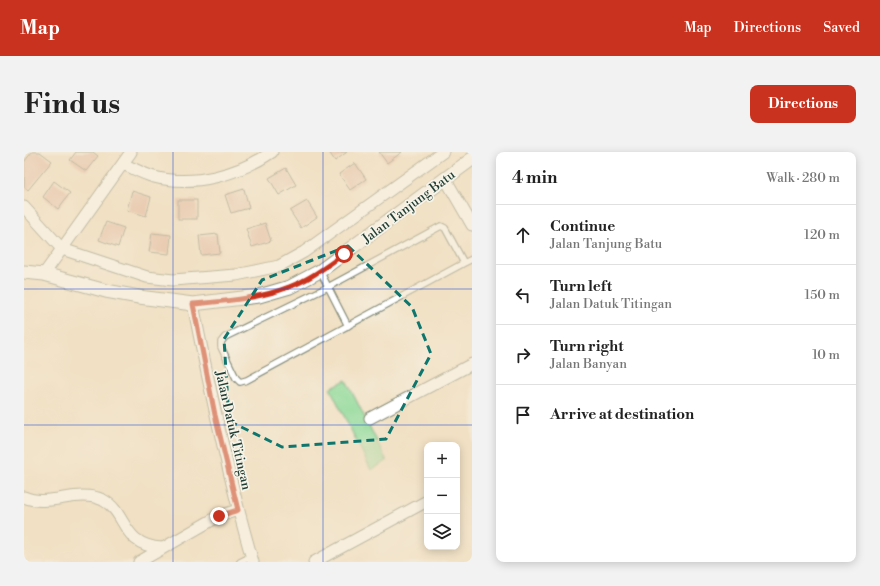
<!DOCTYPE html>
<html lang="en">
<head>
<meta charset="utf-8">
<style>
	:root { --surface:#fff; --page:#f2f2f2; --text:#222; --muted:#767676; --line:#e0e0e0; --accent:#c8321e }
	body { margin:0; font-family:"Libre Bodoni",serif; background:var(--page); color:var(--text) }
	.controls { position:absolute; right:12px; bottom:12px; display:grid; overflow:hidden; border-radius:8px; box-shadow:0 2px 10px #0003 }
	.controls button { width:36px; height:36px; display:grid; place-items:center; padding:0; border:0; border-bottom:1px solid var(--line); background:var(--surface); color:var(--text); font:20px sans-serif }
	.stop { position:absolute; width:12px; height:12px; margin:-9px; border:3px solid #c8321e; border-radius:50%; background:#fff }
	.stop.end { background:#c8321e; border-color:#fff; box-shadow:0 1px 4px #0008 }
	.list { margin:0; padding:0; list-style:none }
	h2 { display:flex; justify-content:space-between; align-items:center; height:52px; margin:0; padding:0 16px; font-size:17px }
	h2 small { font-size:13px; font-weight:400; color:var(--muted) }
	.list li { display:grid; grid-template-columns:26px 1fr auto; gap:12px; align-items:center; box-sizing:border-box; height:60px; padding:0 16px; border-top:1px solid var(--line) }
	.list b { display:block; font-size:15px; white-space:nowrap }
	.list p { margin:0; font-size:13px; white-space:nowrap; color:var(--muted) }
	.list em { font-size:13px; font-style:normal; color:var(--muted) }
	.icon { flex:none; width:22px; height:22px; fill:none; stroke:currentColor; stroke-width:2; stroke-linecap:round; stroke-linejoin:round }
	.map { position:relative; flex:none; width:448px; height:410px; overflow:hidden; border-radius:8px }
	header { display:flex; align-items:center; gap:24px; box-sizing:border-box; height:56px; padding:0 20px; background:var(--accent); color:#fff }
	header strong { font-size:19px }
	nav { display:flex; gap:22px; margin-inline-start:auto; font-size:14px }
	.intro { display:flex; align-items:center; justify-content:space-between; box-sizing:border-box; height:96px; padding:0 24px }
	h1 { margin:0; font-size:28px }
	.button { padding:10px 18px; border-radius:8px; background:var(--accent); color:#fff; font-size:14px; font-weight:700 }
	main { display:flex; gap:24px; padding:0 24px }
	aside { flex:1; background:var(--surface); border-radius:8px; box-shadow:0 2px 10px #0003 }
	.map>svg:first-child { display:block }
</style>
</head>
<body>
<header>
<strong>Map</strong>
<nav><a>Map</a><a>Directions</a><a>Saved</a></nav>
</header>
<div class="intro"><h1>Find us</h1><a class="button">Directions</a></div>
<main>
<div class="map">
<svg width="448" height="410" viewBox="0 0 448 410">
	<rect width="100%" height="100%" fill="#f7f3e8"/>
	<filter id="ink" filterUnits="userSpaceOnUse"><feTurbulence type="fractalNoise" baseFrequency=".025" numOctaves="2"/><feDisplacementMap in="SourceGraphic" scale="8" xChannelSelector="R" yChannelSelector="G"/><feConvolveMatrix kernelMatrix="1 2 1 2 8 2 1 2 1" color-interpolation-filters="sRGB"/></filter>
	<filter id="wash" filterUnits="userSpaceOnUse"><feTurbulence type="fractalNoise" baseFrequency=".012" numOctaves="4" result="noise"/><feDisplacementMap in="SourceGraphic" scale="16" xChannelSelector="R" yChannelSelector="G"/><feGaussianBlur stdDeviation="0.9" result="paint"/><feColorMatrix in="noise" values="0 0 0 0 0 0 0 0 0 0 0 0 0 0 0 0 0 1.4 0 .05"/><feComposite in="paint" operator="in"/></filter>
	<g filter="url(#wash)">
		<rect width="100%" height="100%" fill="#f1e0c3"/>
		<!-- green -->
		<polygon fill="#8cd895" stroke="#568a64" points="322,228 363,309 347,318 306,236"/>
		<g id="blocks">
			<!-- building -->
			<g fill="#e1b39d">
				<polygon points="8,0 16,0 28,9 4,38 0,35 0,10"/>
				<polygon points="52,0 69,0 74,4 62,19 46,8"/>
				<polygon points="305,0 323,0 311,9"/>
				<polygon points="355,0 378,0 363,11"/>
				<polygon points="331,11 342,27 326,38 315,22"/>
				<polygon points="262,16 272,33 255,43 245,26"/>
				<polygon points="30,29 46,41 34,57 19,45"/>
				<polygon points="220,37 225,56 207,61 201,43"/>
				<polygon points="108,39 127,45 122,64 103,58"/>
				<rect x="154" y="48" width="19" height="19"/>
				<polygon points="283,49 293,65 277,76 266,59"/>
				<polygon points="82,70 100,76 94,95 75,88"/>
				<polygon points="241,71 247,89 228,95 222,77"/>
				<polygon points="128,81 147,83 145,102 125,100"/>
				<polygon points="194,82 196,101 177,103 175,84"/>
			</g>
		</g>
	</g>
	<g filter="url(#ink)">
		<use href="#blocks" fill-opacity="0" stroke="#888e7c" stroke-width="1"/>
		<g fill="none" stroke-linecap="round" stroke-linejoin="round">
			<!-- service casing -->
			<g stroke="#888e7c" stroke-width="8">
				<g id="service">
					<polyline points="440,111 421,76 417,74 304,135 201,185 197,190 197,195 212,226 216,230 223,228 440,111 448,107"/>
					<polyline points="296,119 324,174"/>
					<polyline points="216,410 228,404"/>
				</g>
			</g>
			<!-- minor casing -->
			<g stroke="#888e7c" stroke-width="13">
				<g id="minor">
					<path d="M 99,12 C 109,16 119,22 130,25 C 170,35 214,23 248,0"/>
					<polyline points="421,26 448,73"/>
					<polyline points="0,55 38,97 123,125 149,128 212,123 255,114 280,100 419,0"/>
					<polyline points="20,122 107,0"/>
					<path d="M 169,152 C 186,239 204,325 229,410"/>
					<polyline points="346,266 448,212"/>
					<path d="M 0,345 C 25,356 53,336 79,348 C 104,361 96,393 138,396"/>
					<polyline points="115,410 195,364 214,358"/>
					<polyline points="290,410 403,349"/>
				</g>
			</g>
			<!-- tertiary casing -->
			<g stroke="#888e7c" stroke-width="15">
				<polyline id="tertiary" points="0,120 20,122 82,139 115,145 169,152 235,144 266,135 296,119 448,7"/>
			</g>
			<!-- service -->
			<use href="#service" stroke="#fff" stroke-width="5.5"/>
			<!-- minor -->
			<use href="#minor" stroke="#fff" stroke-width="11"/>
			<!-- tertiary -->
			<use href="#tertiary" stroke="#fff" stroke-width="13"/>
		</g>
	</g>
	<g fill="none" stroke-linecap="round" stroke-linejoin="round" filter="url(#ink)">
		<!-- route -->
		<path stroke="#c8321e" stroke-width="5" d="M 195,364 L 214,358 L 191,263 L 169,152 C 201,149 234,147 265,135 C 285,128 303,114 320,102"/>
	</g>
	<!-- marked area -->
	<path d="M0 0H448V410H0ZM 324,94 L 388,155 L 407,202 L 362,287 L 258,295 L 205,269 L 200,187 L 238,128 Z" fill="#f1e0c3" fill-opacity=".55" fill-rule="evenodd"/>
	<path fill="none" stroke="#0f766e" stroke-width="3" stroke-dasharray="8 5" stroke-linejoin="round" d="M 324,94 L 388,155 L 407,202 L 362,287 L 258,295 L 205,269 L 200,187 L 238,128 Z"/>
	<!-- grid -->
	<path fill="none" stroke="#1d4ed8" stroke-width="1" stroke-opacity="0.55" d="M 149,0 L 149,410M 299,0 L 299,410M 0,137 L 448,137M 0,273 L 448,273"/>
	<g text-anchor="middle" stroke-width="3.5" stroke-linejoin="round" paint-order="stroke">
		<!-- street labels -->
		<g font-size="13" fill="#1f3d34" stroke="#f7f3e8">
			<text transform="translate(384 54) rotate(-37)" y="5">Jalan Tanjung Batu</text>
			<text transform="translate(210 278) rotate(77)" y="5">Jalan Datuk Titingan</text>
		</g>
	</g>
</svg>
<div class="controls">
<button>+</button>
<button>−</button>
<button><svg class="icon" aria-label="layers" viewBox="0 0 24 24"><path d="M12 4l9 5-9 5-9-5zM3 14l9 5 9-5"/></svg></button>
</div>
<div class="stop" style="left:320px;top:102px"></div>
<div class="stop end" style="left:195px;top:364px"></div>
</div>
<aside>
<h2>4 min<small>Walk · 280 m</small></h2>
<ul class="list">
<li><svg class="icon" aria-label="ahead" viewBox="0 0 24 24"><path d="M12 20V5M6 11l6-6 6 6"/></svg><div><b>Continue</b><p>Jalan Tanjung Batu</p></div><em>120 m</em></li>
<li><svg class="icon" aria-label="left" viewBox="0 0 24 24"><path d="M17 20v-9H6M10 6l-5 5 5 5"/></svg><div><b>Turn left</b><p>Jalan Datuk Titingan</p></div><em>150 m</em></li>
<li><svg class="icon" aria-label="right" viewBox="0 0 24 24"><path d="M7 20v-9h11M14 6l5 5-5 5"/></svg><div><b>Turn right</b><p>Jalan Banyan</p></div><em>10 m</em></li>
<li><svg class="icon" aria-label="arrive" viewBox="0 0 24 24"><path d="M6 21V4h12l-3 4 3 4H6"/></svg><div><b>Arrive at destination</b></div></li>
</ul>
</aside>
</main>
</body>
</html>
